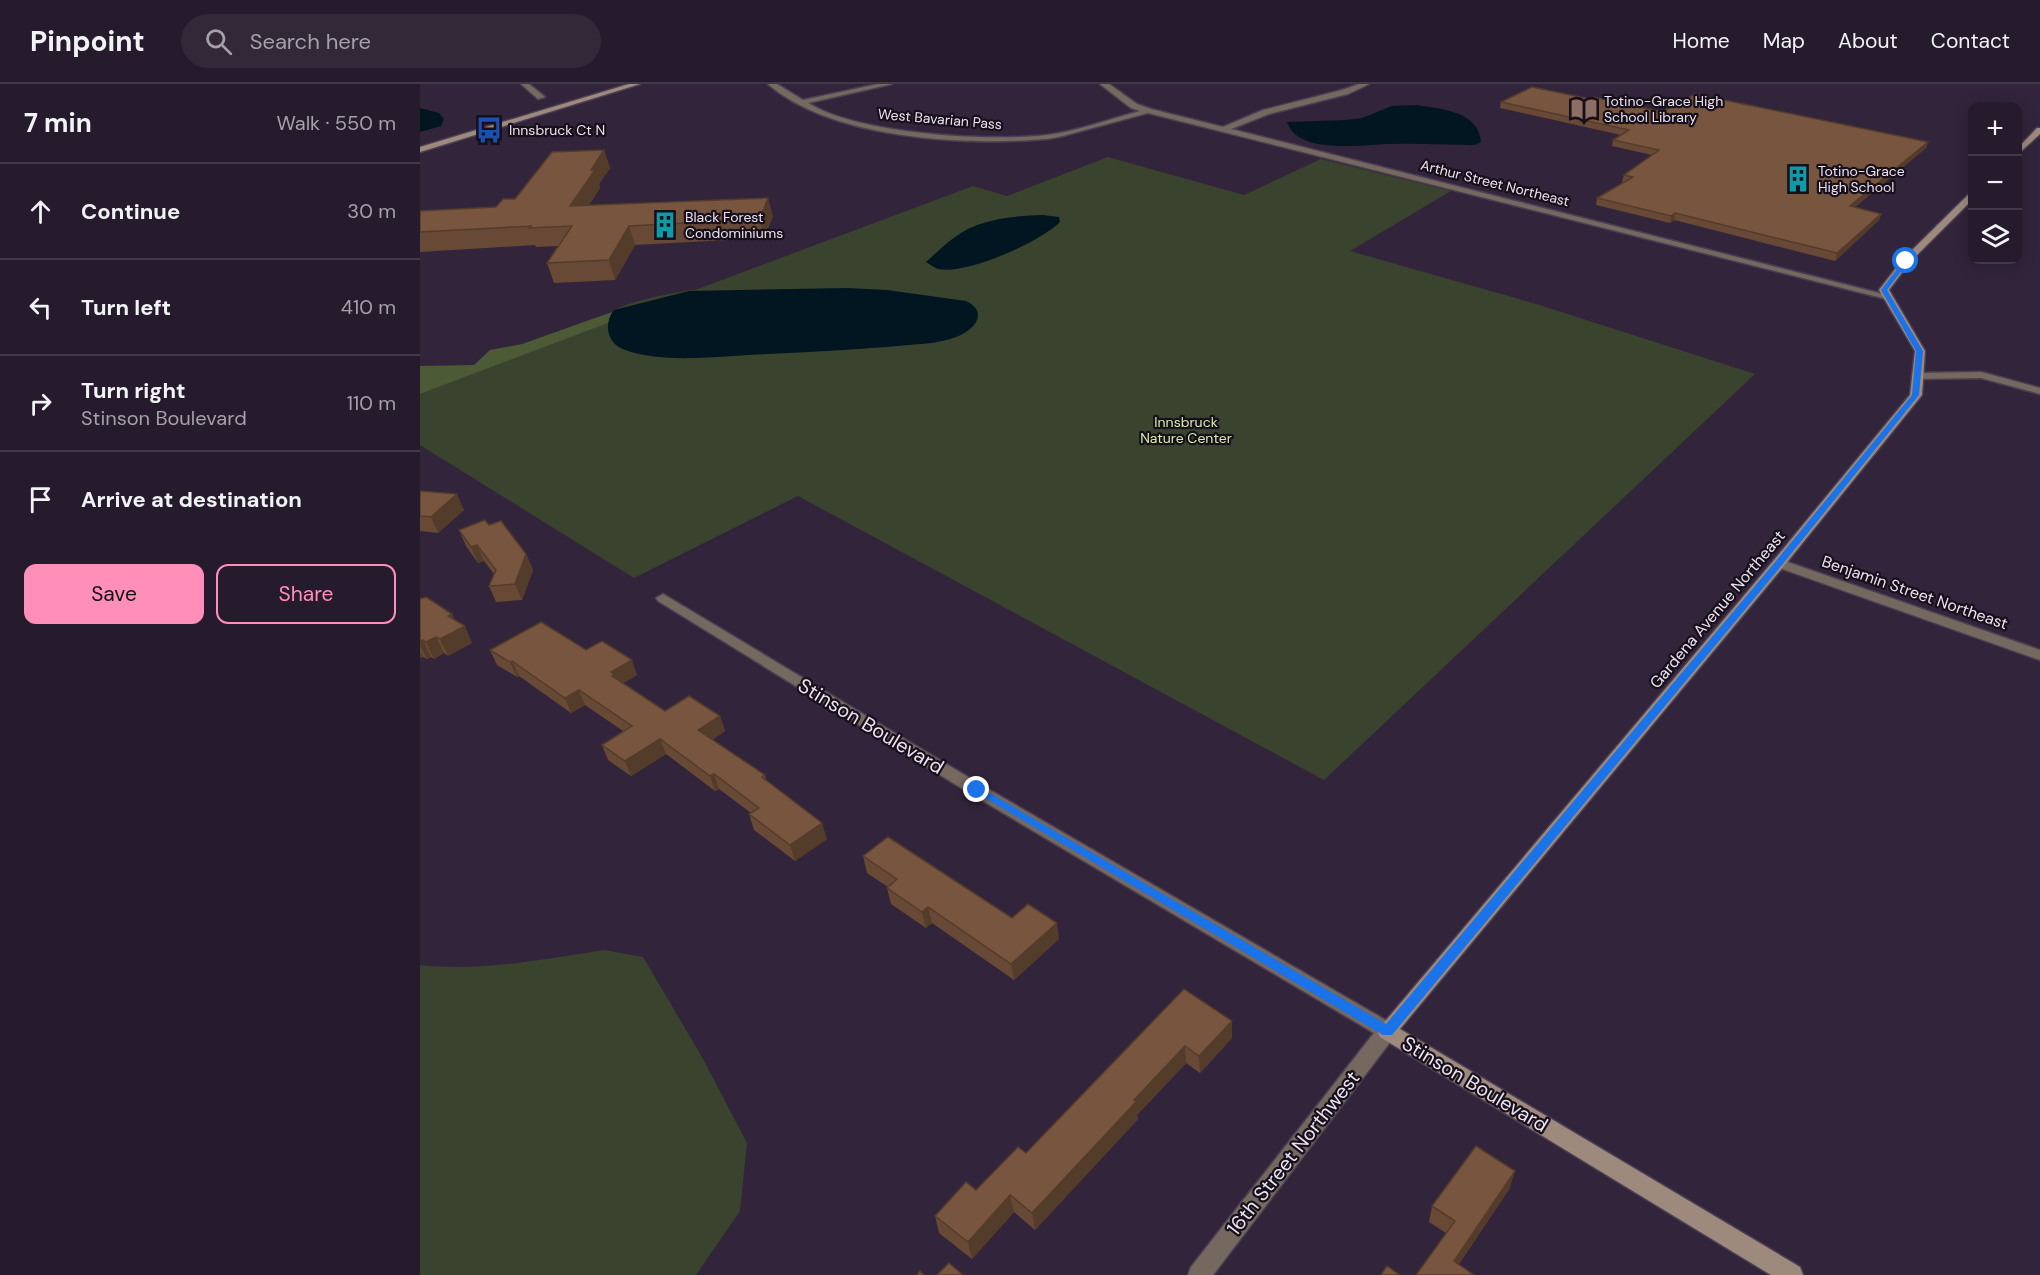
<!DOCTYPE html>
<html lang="en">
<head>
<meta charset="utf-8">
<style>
	:root { --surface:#261b2c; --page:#322838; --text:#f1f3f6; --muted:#a4a1a9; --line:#423948; --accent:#ff8eb9 }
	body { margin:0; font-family:"DM Sans",sans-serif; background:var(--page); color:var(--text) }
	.controls { position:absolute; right:18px; top:18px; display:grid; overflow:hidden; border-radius:12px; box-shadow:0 3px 15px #0003 }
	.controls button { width:54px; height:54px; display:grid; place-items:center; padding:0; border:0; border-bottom:2px solid var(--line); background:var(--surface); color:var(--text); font:30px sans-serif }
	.stop { position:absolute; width:18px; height:18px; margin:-14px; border:4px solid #1a73e8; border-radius:50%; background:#fff }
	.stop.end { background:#1a73e8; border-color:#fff; box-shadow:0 2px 6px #0008 }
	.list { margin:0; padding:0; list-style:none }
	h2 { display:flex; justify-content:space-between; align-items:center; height:78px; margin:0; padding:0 24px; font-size:26px }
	h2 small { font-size:20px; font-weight:400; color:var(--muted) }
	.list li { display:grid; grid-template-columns:39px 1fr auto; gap:18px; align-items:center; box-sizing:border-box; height:96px; padding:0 24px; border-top:2px solid var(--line) }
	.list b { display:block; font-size:22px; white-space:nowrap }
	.list p { margin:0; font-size:20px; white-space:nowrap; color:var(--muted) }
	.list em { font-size:20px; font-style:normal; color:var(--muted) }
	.actions { display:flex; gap:12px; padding:18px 24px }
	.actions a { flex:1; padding:14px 0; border:2px solid var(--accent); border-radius:12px; text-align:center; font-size:21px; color:var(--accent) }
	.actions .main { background:var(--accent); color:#111 }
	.icon { flex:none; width:33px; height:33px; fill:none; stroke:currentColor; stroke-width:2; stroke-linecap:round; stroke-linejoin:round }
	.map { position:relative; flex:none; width:1620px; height:1191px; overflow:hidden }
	header { display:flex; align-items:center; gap:36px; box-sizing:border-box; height:84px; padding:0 30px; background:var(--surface); border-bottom:2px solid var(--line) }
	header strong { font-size:28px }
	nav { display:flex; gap:33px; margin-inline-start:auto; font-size:21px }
	.search { width:420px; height:54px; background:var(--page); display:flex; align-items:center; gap:15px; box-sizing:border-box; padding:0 21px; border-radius:33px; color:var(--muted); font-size:22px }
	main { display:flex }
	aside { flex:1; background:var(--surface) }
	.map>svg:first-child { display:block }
</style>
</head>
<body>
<header>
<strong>Pinpoint</strong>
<div class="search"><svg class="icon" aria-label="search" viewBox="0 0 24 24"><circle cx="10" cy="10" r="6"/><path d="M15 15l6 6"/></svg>Search here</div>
<nav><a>Home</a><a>Map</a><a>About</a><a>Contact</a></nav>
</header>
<main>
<aside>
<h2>7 min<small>Walk · 550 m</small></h2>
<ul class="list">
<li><svg class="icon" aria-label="ahead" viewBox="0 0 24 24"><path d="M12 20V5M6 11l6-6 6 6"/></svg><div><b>Continue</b></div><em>30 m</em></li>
<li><svg class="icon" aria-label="left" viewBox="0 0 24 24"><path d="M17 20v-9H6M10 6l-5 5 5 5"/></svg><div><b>Turn left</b></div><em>410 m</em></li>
<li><svg class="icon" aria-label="right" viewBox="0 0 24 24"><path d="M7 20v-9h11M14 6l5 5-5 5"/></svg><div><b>Turn right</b><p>Stinson Boulevard</p></div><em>110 m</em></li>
<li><svg class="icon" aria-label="arrive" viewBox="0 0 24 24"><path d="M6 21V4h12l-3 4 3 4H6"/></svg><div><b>Arrive at destination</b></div></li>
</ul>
<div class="actions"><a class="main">Save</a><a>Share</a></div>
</aside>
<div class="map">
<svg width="1620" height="1191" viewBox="0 0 1620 1191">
	<rect width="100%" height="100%" fill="#32243b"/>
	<!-- green -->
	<g fill="#3a432d">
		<path d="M 688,73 L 824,111 L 901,75 L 1031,107 L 930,167 L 1113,219 L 1335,290 L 904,696 L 378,412 L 214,494 L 0,361 L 0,310 L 187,239 C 188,234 190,230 194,227 C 204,218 260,207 275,206 L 553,102 L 587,112 Z"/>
		<path d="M 184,866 L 223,873 L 282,973 L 327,1059 L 320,1127 L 276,1191 L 0,1191 L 0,881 C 61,888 124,875 184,866 Z"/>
	</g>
	<!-- forest -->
	<polygon fill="#4c5a36" points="192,228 188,239 0,310 0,282 54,281 70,266 102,260"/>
	<!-- water -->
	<g fill="#021621">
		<path d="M 996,21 C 1021,25 1059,27 1061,58 L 1055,61 C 1027,61 999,59 971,60 C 944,60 878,72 867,38 L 926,36 L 942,34 L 972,22 Z"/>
		<polygon points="0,24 19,29 24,35 21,42 0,48"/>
		<path d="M 623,131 L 639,133 L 640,138 C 620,158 547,191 518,185 C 515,184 509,180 506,178 C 516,169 525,160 535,153 C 559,135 594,132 623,131 Z"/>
		<path d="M 427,204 L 467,206 L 546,217 C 569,228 555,246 536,253 C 529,256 520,257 512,259 C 451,265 390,268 329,271 C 290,273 243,279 205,266 C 187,260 183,240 194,226 L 269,207 Z"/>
	</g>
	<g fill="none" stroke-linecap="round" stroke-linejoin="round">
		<!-- street casing -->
		<g stroke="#4c3f54" stroke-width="3">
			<g id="street">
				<polygon points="101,0 109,0 125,13 118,15"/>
				<path d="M 348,0 L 357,0 L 383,16 L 458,0 L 472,0 L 388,19 C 438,50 568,58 627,51 C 658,47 690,35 720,27 L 711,24 L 680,0 L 689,0 L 717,20 L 731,25 L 803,43 L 843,26 L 922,6 L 939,0 L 949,0 L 928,10 L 849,30 L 811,45 L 1471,212 L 1466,215 L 728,29 C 706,35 684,41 661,47 C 650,50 638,54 626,55 C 546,62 411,55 348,0 Z"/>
				<polygon points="1561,288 1620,304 1620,310 1561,294 1497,295 1492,292 1497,289"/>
				<polygon points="1359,475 1620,566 1620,576 1354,482 1352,479 1354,476"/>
				<polygon points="243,510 563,702 974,941 977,947 974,953 793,1191 768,1191 771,1183 954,949 551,710 238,517 236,514"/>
			</g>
		</g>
		<!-- secondary casing -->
		<g stroke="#4c3f54" stroke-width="3">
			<g id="secondary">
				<polygon points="209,0 220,0 0,68 0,63"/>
				<polygon points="1617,44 1620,44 1620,50 1598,70 1598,64"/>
				<polygon points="1549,110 1552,110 1552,116 1489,179 1469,206 1505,267 1502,311 1364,482 980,945 1380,1183 1383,1191 1351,1191 960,953 957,947 1354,476 1490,311 1495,267 1459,206 1483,175"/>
			</g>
		</g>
		<!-- street -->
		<use href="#street" fill="#74685f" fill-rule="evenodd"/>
		<!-- secondary -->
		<use href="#secondary" fill="#9d8a7c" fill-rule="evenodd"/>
	</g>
	<!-- wall -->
	<g fill="#674935">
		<polygon points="1170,15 1242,28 1508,58 1506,64 1435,123 1461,130 1459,136 1415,177 1254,136 1250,139 1176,121 1177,114 1204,98 1202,98 1204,91 1232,71 1192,62 1193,56 1201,51 1080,24 1081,18"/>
		<polygon points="184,66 190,84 179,100 180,104 169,121 353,132 344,154 215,161 195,196 134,199 127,179 138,162 116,163 115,161 0,168 0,127 76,123 95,115"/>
		<polygon points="0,407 44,426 18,449 0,447"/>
		<polygon points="69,441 106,470 113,486 102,516 76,518 69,502 74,490 64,477 58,479 46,462 39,446"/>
		<polygon points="0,515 35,536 52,559 28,572 24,569 14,575 11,573 7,575 3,573 0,574"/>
		<polygon points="70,566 166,566 217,591 203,599 245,627 300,632 305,647 292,656 345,691 346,696 407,755 375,777 334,746 329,730 331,729 299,705 295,707 246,670 211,692 188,676 182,661 203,647 165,621 151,629 99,592 97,593 77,581"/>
		<polygon points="443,772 592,834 639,855 594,896 512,839 506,844 471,820 467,804 468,803 447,789"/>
		<polygon points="764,905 812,954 780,989 766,979 717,1031 718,1035 615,1146 594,1128 552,1175 519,1149 515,1132 556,1106 606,1069"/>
		<polygon points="1090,1104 1039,1180 996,1191 1026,1149 1009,1138 1012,1122"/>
	</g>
	<!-- shaded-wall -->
	<g fill="#543c2b">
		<polygon points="1508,58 1506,64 1428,129 1430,122"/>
		<polygon points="184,66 190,84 179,100 180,104 156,141 150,122 171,86"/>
		<polygon points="348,114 353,132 344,154 340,135"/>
		<polygon points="1255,129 1254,136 1250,139 1251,132"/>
		<polygon points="1461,130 1459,136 1415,177 1417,169"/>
		<polygon points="209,142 215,161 195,196 189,176"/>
		<polygon points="37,410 44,426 18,449 11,433"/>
		<polygon points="57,461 64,477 58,479 51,463"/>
		<polygon points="106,470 113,486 102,516 95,500"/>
		<polygon points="32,530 39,545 45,542 52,559 28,572 20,555 28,532"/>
		<polygon points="16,553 24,569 14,575 6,558"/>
		<polygon points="3,556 11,573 7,575 0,562 0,558"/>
		<polygon points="0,567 3,573 0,574"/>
		<polygon points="212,576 217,591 199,602 198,607 191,588"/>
		<polygon points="92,577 99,592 97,593 90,578"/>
		<polygon points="159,606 165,621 151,629 145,614"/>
		<polygon points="300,632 305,647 283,661 278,646"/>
		<polygon points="240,655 246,670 211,692 205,677"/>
		<polygon points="294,690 299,705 295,707 290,692"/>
		<polygon points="402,739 407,755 375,777 370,761"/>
		<polygon points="508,823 512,839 506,844 502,828"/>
		<polygon points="637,839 639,855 594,896 591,880"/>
		<polygon points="812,937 812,954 780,989 779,972"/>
		<polygon points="765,962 766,979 717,1031 718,1035 615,1146 612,1129 714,1016"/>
		<polygon points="1095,1087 1090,1104 1031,1191 1034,1177"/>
		<polygon points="590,1111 594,1128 552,1175 548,1158"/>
	</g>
	<!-- building -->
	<g fill="#78553e" stroke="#543c2b" stroke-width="1.5">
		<polygon points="1112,3 1170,15 1174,13 1242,28 1275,10 1508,58 1430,122 1461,130 1417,169 1255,129 1251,132 1177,114 1213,93 1204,91 1239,66 1193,56 1209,46 1081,18"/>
		<polygon points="184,66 171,86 175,86 150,122 348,114 340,135 209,142 189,176 127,179 152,142 109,144 111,142 0,148 0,127 76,123 83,115 95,115 132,68"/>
		<polygon points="0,407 37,410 11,433 0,432"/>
		<polygon points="65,436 69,441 81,437 106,470 95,500 69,502 76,486 57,461 51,463 39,446"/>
		<polygon points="6,513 32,530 28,532 45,542 20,555 16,553 6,558 3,556 0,558 0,515"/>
		<polygon points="121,538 166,566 182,557 212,576 191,588 195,591 192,592 245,627 269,612 300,632 278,646 345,691 342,693 402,739 370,761 329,730 339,724 294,690 290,692 240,655 205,677 182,661 212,642 159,606 145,614 92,577 90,578 70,566"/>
		<polygon points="468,753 592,834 608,820 637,839 591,880 508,823 502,828 467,804 477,795 443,772"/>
		<polygon points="764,905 812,937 779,972 765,962 714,1016 716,1018 612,1129 590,1111 548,1158 515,1132 546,1098 556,1106 598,1063 606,1069"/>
		<polygon points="1056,1062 1095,1087 1034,1177 1054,1191 996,1191 1035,1137 1012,1122"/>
		<polygon points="529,1179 543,1191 517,1191"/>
		<polygon points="967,1182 980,1191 961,1191"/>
		<polygon points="500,1187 504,1191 497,1191"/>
	</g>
	<!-- route -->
	<polygon fill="#1a73e8" points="1484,176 1489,177 1467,206 1503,267 1499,311 1362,481 972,951 963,951 552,706 557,702 561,704 966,940 1356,477 1492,311 1496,267 1461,206"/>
	<!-- icons -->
	<defs>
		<g id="library-bare" transform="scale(2.07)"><path d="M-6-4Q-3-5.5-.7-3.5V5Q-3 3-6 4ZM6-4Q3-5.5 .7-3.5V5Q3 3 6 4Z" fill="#8d6e63" stroke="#17101b" stroke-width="2.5" paint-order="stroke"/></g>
		<g id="bus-bare" transform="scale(2.07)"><path d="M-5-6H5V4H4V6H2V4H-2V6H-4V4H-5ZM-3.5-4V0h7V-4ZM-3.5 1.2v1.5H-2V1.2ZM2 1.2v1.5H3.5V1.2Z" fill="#1a4fb4" stroke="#17101b" stroke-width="2.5" paint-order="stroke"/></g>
		<g id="building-bare" transform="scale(2.07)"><path d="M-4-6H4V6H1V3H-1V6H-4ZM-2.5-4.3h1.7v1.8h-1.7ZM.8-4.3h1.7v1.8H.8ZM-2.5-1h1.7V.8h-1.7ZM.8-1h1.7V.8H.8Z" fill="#0f9aa8" stroke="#17101b" stroke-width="2.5" paint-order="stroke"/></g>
	</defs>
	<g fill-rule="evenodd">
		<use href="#library-bare" x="1164" y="25"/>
		<use href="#bus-bare" x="69" y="46"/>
		<use href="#building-bare" x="1378" y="95"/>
		<use href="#building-bare" x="245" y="141"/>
	</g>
	<g text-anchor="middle" stroke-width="4.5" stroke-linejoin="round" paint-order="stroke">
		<!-- far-poi labels -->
		<g font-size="14" fill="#ebe2f1" stroke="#17101b" text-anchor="start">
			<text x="1184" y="22">Totino-Grace High<tspan x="1184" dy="16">School Library</tspan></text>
			<text x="89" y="51">Innsbruck Ct N</text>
			<text x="1398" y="92">Totino-Grace<tspan x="1398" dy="16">High School</tspan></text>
			<text x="265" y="138">Black Forest<tspan x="265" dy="16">Condominiums</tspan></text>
		</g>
		<!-- far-street labels -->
		<g font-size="14" fill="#ebe2f1" stroke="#17101b">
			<text transform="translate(520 35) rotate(5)" y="5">West Bavarian Pass</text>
			<text transform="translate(1075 99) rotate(14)" y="5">Arthur Street Northeast</text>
		</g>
		<!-- far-park labels -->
		<g font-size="14" fill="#d4eeae" stroke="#17101b">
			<text x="766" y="343">Innsbruck<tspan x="766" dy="16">Nature Center</tspan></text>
		</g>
		<!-- street labels -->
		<g font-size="16" fill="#ebe2f1" stroke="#17101b">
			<text transform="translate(1495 508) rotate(19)" y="6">Benjamin Street Northeast</text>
			<text transform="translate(1297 525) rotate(-50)" y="6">Gardena Avenue Northeast</text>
		</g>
		<!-- near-street labels -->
		<g font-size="20" fill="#ebe2f1" stroke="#17101b">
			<text transform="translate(451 642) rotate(31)" y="7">Stinson Boulevard</text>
			<text transform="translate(1055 1000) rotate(31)" y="7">Stinson Boulevard</text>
			<text transform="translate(873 1069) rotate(-52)" y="7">16th Street Northwest</text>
		</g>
	</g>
</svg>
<div class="controls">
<button>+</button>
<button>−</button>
<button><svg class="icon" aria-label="layers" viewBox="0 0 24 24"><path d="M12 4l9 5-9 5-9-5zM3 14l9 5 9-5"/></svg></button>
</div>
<div class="stop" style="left:1486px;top:177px"></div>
<div class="stop end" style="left:557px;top:706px"></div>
</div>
</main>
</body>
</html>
